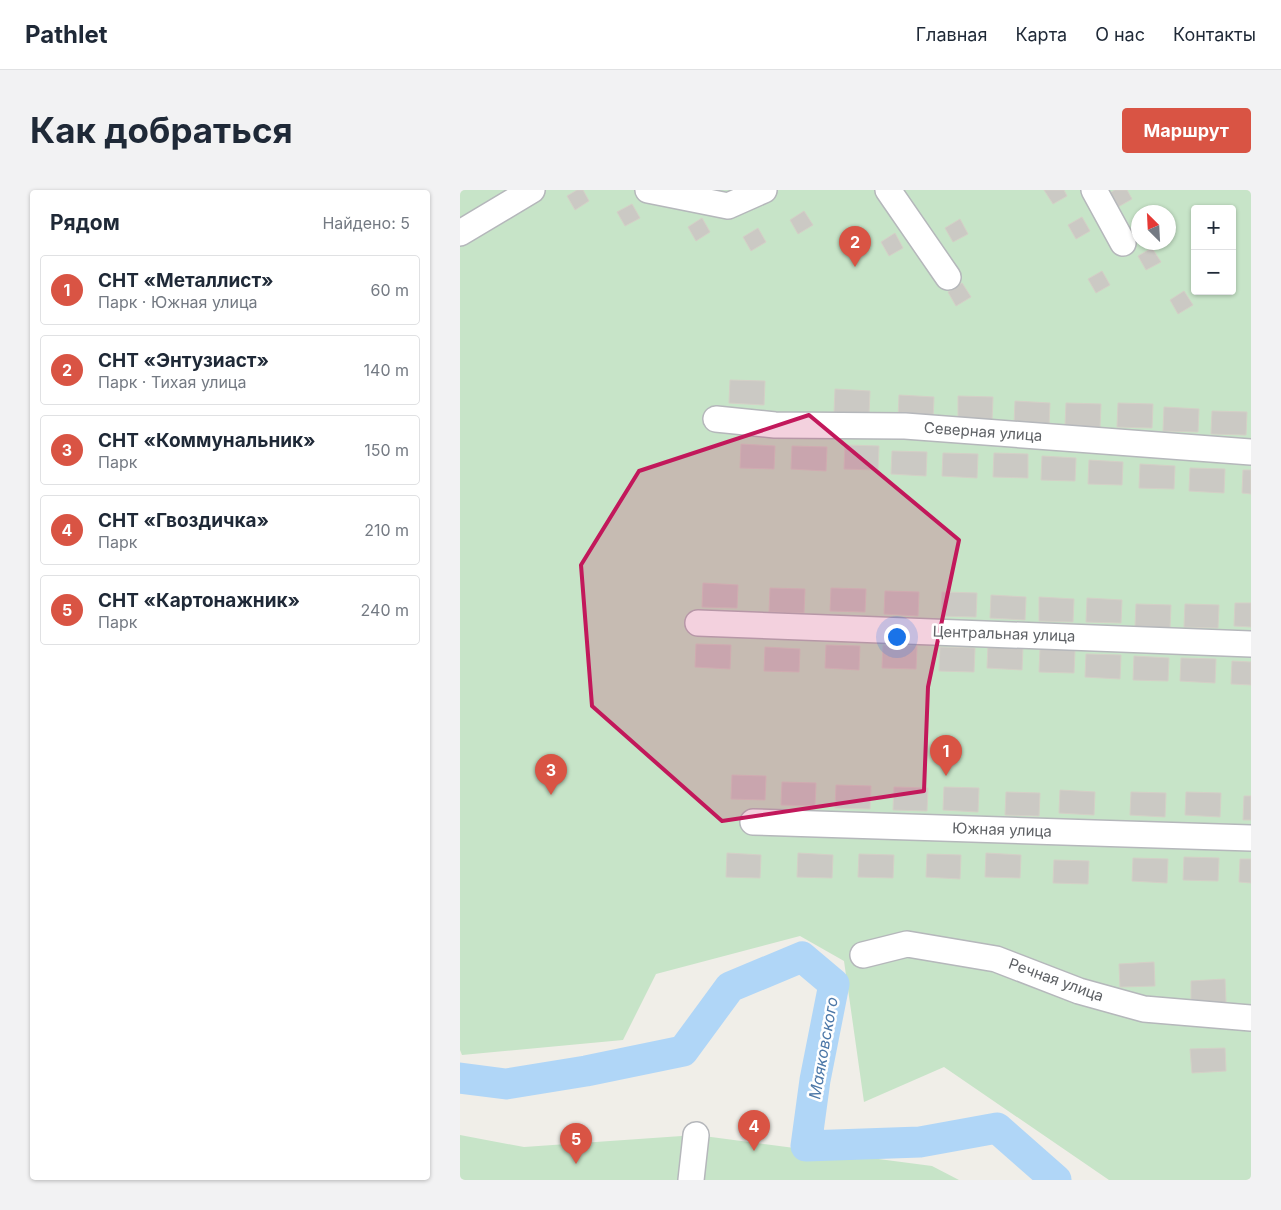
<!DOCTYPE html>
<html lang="ru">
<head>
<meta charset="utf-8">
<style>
	:root { --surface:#fff; --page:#f2f2f3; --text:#1f2937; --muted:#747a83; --line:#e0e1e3; --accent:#d95444 }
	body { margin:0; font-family:Inter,sans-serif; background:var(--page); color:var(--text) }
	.controls { position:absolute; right:15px; top:15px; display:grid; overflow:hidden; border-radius:5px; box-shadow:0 1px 4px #0004 }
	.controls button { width:45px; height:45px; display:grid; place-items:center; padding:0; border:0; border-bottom:1px solid var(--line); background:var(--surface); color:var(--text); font:25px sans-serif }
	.compass { position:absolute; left:671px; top:15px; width:45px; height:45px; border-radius:50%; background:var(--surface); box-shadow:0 1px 4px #0004; rotate:336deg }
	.you { position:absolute; left:436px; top:446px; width:18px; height:18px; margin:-12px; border:4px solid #fff; border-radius:50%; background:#1a73e8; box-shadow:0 0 0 8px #1a73e833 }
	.badge { display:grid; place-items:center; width:32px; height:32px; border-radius:50%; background:var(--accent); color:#fff; font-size:16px; font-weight:700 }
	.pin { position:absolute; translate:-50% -41px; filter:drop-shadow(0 1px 2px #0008) }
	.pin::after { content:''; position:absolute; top:26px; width:18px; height:15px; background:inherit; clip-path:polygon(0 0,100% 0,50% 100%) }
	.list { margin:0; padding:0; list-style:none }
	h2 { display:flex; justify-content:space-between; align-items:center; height:65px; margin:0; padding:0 20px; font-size:21px }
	h2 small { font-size:16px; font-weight:400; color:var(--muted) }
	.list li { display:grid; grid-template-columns:32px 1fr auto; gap:15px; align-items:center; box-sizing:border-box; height:70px; margin:0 10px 10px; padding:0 10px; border:1px solid var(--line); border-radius:5px }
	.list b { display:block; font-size:19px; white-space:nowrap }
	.list p { margin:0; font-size:16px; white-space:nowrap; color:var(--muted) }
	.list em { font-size:16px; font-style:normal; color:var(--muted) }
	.map { position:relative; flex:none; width:791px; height:990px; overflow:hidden; border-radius:5px }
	header { display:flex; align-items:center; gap:30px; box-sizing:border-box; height:70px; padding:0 25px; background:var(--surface); border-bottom:1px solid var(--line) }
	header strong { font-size:24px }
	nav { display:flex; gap:28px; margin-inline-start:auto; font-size:18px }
	.intro { display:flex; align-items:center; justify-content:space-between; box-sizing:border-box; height:120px; padding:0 30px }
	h1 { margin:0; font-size:35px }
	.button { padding:12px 22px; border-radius:5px; background:var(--accent); color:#fff; font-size:18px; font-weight:700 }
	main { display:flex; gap:30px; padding:0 30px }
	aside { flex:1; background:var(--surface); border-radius:5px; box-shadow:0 1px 4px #0004 }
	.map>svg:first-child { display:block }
</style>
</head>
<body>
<header>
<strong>Pathlet</strong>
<nav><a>Главная</a><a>Карта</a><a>О нас</a><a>Контакты</a></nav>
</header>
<div class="intro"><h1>Как добраться</h1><a class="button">Маршрут</a></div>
<main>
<aside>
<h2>Рядом<small>Найдено: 5</small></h2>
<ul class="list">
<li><span class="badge">1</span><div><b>СНТ «Металлист»</b><p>Парк · Южная улица</p></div><em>60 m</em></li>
<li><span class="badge">2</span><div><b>СНТ «Энтузиаст»</b><p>Парк · Тихая улица</p></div><em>140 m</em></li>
<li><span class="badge">3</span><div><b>СНТ «Коммунальник»</b><p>Парк</p></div><em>150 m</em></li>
<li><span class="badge">4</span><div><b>СНТ «Гвоздичка»</b><p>Парк</p></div><em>210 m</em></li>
<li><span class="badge">5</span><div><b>СНТ «Картонажник»</b><p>Парк</p></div><em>240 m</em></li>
</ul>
</aside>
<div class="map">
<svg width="791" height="990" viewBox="0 0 791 990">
	<rect width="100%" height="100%" fill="#f0eee8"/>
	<!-- green -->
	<g fill="#c7e4c8" fill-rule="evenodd">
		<path d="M 0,0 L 791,0 L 791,990 L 649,990 L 484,877 L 404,912 L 384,771 L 340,746 L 196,784 L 163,850 L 2,865 L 0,860 ZM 735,19 L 772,19 L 772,101 L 735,101 ZM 678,22 L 708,22 L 708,52 L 678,52 Z"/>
		<polygon points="0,945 64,957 236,945 472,976 499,990 0,990"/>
	</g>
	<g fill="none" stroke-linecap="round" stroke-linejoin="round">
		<!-- river -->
		<polyline stroke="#b0d6f7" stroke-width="31" points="0,888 46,894 126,881 223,861 270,797 342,767 374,794 355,890 346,956 460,952 537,938 596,990"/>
	</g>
	<!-- building -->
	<g fill="#cbc9c4" stroke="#d4d0c7">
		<polygon points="117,0 123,0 129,11 115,20 107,6"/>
		<polygon points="584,0 604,0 607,6 593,14"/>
		<polygon points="655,0 667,0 672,9 658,17 650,3"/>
		<polygon points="172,14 180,28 165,36 157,22"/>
		<polygon points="344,21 353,35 338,44 330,30"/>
		<polygon points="622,27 630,41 616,49 608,35"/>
		<polygon points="242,28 250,42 236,51 228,37"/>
		<polygon points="500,29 508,44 493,52 485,38"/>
		<polygon points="298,38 306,52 291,61 283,47"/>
		<polygon points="435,43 443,58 429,66 421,52"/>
		<polygon points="692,58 701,72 686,80 678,66"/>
		<polygon points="642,81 650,95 636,103 628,89"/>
		<polygon points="502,93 511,107 496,116 488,102"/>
		<polygon points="724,101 733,115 718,124 710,110"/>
		<polygon points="270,190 305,191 304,215 269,213"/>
		<polygon points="375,199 410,201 409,224 374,223"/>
		<polygon points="439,205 474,207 473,230 438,229"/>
		<polygon points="498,206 533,207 532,231 498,229"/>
		<polygon points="555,211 590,213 589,236 554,235"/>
		<polygon points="606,213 641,214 640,237 605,236"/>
		<polygon points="658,213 693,214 692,238 657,237"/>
		<polygon points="704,217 739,219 738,242 703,241"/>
		<polygon points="752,221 787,222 786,245 751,244"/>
		<polygon points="281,254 315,256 314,279 280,278"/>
		<polygon points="385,255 419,256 418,280 384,279"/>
		<polygon points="332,256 367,257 366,281 331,279"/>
		<polygon points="432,261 467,262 466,286 431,284"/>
		<polygon points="483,263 518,264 517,288 482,286"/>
		<polygon points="534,263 568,264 568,288 533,287"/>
		<polygon points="582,266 616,268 615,291 581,290"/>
		<polygon points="629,270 663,272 662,295 628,294"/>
		<polygon points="680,274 715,276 714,299 679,298"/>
		<polygon points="730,278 765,279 764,303 729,301"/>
		<polygon points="783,280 791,280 791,304 782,303"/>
		<polygon points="243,393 278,395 277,418 242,417"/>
		<polygon points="310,398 345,399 344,423 309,422"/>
		<polygon points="371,398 406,399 405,422 370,421"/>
		<polygon points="425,401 459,402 458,426 424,424"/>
		<polygon points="482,402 517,403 516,427 481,426"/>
		<polygon points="531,405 566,407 565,430 530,428"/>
		<polygon points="579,407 614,409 613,432 579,431"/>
		<polygon points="627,408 662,410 661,433 626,432"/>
		<polygon points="775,413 791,413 791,437 774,436"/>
		<polygon points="676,414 711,415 710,438 675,437"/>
		<polygon points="725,414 759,415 758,438 724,437"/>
		<polygon points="236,454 271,455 270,479 235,477"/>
		<polygon points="366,455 400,456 399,480 365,478"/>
		<polygon points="423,455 457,456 456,479 422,478"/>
		<polygon points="528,455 563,456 562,480 527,478"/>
		<polygon points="305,457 340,459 339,482 304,481"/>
		<polygon points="480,457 515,458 514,482 479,481"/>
		<polygon points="580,459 615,460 614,483 579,482"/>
		<polygon points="626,464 661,465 660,489 625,487"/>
		<polygon points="674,466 709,468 708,491 673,490"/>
		<polygon points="721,468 756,469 755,493 720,491"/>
		<polygon points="772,471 791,472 791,495 771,494"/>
		<polygon points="272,585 306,586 305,610 271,609"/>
		<polygon points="322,592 356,593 355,616 321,615"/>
		<polygon points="376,595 411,596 410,619 375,618"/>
		<polygon points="434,597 468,598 467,621 433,620"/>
		<polygon points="484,597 519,598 518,622 483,620"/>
		<polygon points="600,600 635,602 634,625 599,623"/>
		<polygon points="546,602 580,603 579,626 545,625"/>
		<polygon points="671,602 706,603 705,627 670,625"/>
		<polygon points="726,602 761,603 760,627 725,625"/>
		<polygon points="784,606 791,606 791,630 783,630"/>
		<polygon points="267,663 301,665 300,688 266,687"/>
		<polygon points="338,663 373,665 372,688 337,687"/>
		<polygon points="526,663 561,665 560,688 525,687"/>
		<polygon points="399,664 434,665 433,688 398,687"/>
		<polygon points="467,664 501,665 500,689 466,687"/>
		<polygon points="724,667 759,668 758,691 723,690"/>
		<polygon points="673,668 708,669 707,693 672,691"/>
		<polygon points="780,669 791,669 791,693 779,692"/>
		<polygon points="594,670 629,671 628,694 593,693"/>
		<polygon points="694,772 695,796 660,797 659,774"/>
		<polygon points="765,789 766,813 731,814 731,791"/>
		<polygon points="765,858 766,881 732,883 730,859"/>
	</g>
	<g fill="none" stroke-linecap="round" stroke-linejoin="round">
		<!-- minor casing -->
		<g stroke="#b5b7bb" stroke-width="28">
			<g id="minor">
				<polyline points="188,0 268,16 304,0"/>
				<polyline points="428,0 488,87"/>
				<polyline points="634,0 663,53"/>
				<polyline points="0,43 72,0"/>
				<polyline points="256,229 315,235 445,236 791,262"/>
				<polyline points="238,433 791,454"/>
				<polyline points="293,632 791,648"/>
				<polyline points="403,765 447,754 536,769 619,801 684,819 791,828"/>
				<polyline points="231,990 236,945"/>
			</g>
		</g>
		<!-- minor -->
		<use href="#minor" stroke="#fff" stroke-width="25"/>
	</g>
	<!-- marked area -->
	<path fill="#c2185b" fill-opacity="0.2" stroke="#c2185b" stroke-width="4" stroke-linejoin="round" d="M 349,225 L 499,350 L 468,497 L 464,601 L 262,631 L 132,516 L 121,375 L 179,281 Z"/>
	<g text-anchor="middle" stroke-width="5" stroke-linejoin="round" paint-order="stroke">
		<!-- street labels -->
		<g font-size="15" fill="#5f6266" stroke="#fff">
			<text transform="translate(523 242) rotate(4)" y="5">Северная улица</text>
			<text transform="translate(544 444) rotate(2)" y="5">Центральная улица</text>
			<text transform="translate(542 640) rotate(2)" y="5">Южная улица</text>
			<text transform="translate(596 790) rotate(20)" y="5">Речная улица</text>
		</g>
		<!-- water labels -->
		<g font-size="16" font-style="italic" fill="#4d78a8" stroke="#fff">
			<text transform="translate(363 858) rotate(-80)" y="6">Маяковского</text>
		</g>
	</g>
</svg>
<div class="controls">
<button>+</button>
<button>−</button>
</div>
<svg class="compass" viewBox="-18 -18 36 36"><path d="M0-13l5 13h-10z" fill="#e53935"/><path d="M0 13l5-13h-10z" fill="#747a83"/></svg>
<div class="you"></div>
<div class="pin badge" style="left:486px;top:586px">1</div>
<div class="pin badge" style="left:395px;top:77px">2</div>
<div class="pin badge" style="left:91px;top:605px">3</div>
<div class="pin badge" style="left:294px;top:961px">4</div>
<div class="pin badge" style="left:116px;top:974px">5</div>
</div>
</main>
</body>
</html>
